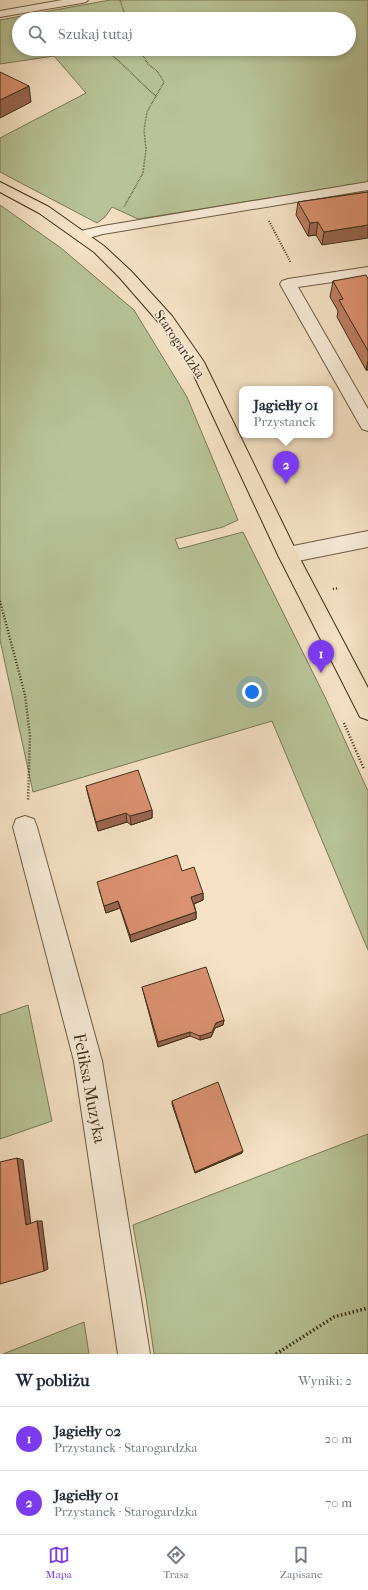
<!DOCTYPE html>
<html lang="pl">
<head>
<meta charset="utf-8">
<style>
	:root { --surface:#fff; --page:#f6f6f7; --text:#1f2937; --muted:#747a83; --line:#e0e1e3; --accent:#7c3aed }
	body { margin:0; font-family:"IM FELL French Canon",serif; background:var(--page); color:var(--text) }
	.you { position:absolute; left:252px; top:692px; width:14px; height:14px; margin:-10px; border:3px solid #fff; border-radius:50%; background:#1a73e8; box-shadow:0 0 0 6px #1a73e833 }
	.badge { display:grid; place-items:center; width:26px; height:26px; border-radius:50%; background:var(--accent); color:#fff; font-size:13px; font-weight:700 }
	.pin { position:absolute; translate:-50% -33px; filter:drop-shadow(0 1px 2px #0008) }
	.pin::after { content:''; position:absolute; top:21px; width:14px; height:12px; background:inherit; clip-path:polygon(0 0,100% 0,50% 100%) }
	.popup { position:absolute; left:239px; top:386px; width:94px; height:52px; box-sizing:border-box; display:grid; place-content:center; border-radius:8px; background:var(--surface); filter:drop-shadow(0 1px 3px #0005); font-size:13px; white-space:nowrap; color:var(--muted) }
	.popup b { font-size:15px; color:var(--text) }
	.popup::after { content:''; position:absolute; left:50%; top:100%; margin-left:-8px; border:8px solid transparent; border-top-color:var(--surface) }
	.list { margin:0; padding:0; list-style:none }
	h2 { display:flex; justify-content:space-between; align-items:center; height:52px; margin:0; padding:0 16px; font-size:17px }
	h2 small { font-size:13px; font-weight:400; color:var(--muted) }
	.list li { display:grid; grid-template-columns:26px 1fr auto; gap:12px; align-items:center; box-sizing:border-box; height:64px; padding:0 16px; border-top:1px solid var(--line) }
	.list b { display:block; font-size:15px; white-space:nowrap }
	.list p { margin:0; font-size:13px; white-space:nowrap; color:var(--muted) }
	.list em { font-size:13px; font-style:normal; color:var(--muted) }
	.icon { flex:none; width:22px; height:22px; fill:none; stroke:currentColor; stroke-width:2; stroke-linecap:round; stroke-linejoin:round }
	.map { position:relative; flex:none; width:368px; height:1354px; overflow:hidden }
	.search { position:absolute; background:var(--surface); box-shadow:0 2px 6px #0003; left:12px; right:12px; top:12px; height:44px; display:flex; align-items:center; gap:10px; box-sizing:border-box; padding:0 14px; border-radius:22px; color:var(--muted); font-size:15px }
	.sheet { height:180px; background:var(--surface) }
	nav { display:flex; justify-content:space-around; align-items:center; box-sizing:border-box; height:56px; border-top:1px solid var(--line); background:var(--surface); font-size:11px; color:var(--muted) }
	nav a { display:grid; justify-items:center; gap:2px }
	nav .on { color:var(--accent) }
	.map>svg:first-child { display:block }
</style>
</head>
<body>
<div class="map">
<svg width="368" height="1354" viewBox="0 0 368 1354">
	<rect width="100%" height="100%" fill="#f6e3c6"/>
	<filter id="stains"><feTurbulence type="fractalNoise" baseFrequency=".005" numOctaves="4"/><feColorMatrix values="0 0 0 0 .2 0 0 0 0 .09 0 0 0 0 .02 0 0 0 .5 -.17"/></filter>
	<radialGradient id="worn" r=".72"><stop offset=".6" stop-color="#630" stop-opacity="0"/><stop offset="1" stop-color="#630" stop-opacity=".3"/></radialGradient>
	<!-- green -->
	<g fill="#b8c498" stroke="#7c7a58" fill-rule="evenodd">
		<path d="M 110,0 L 368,0 L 368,182 L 138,219 L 112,207 L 105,217 L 97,223 L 0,172 L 0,138 L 86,93 L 54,56 L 0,64 L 0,20 ZM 19,19 L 349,19 L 349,49 L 19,49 Z"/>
		<polygon points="0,205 61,248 134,310 187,397 238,520 223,527 175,539 179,549 243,532 325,697 368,791 368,950 272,721 33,792 0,640"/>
		<polygon points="28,1005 52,1121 0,1139 0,1015"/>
		<polygon points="368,1134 368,1354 154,1354 146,1298 133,1225"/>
		<polygon points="84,1322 89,1354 3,1354"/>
	</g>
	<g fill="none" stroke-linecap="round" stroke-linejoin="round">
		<!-- minor casing -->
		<g stroke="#6d5c44" stroke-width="2">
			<g id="minor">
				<polygon points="62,0 88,0 86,2 82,3 0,17 0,11"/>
				<polygon points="368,182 368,190 103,234 81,240 76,238 73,235 76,232 103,226"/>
				<polygon points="368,267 368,277 298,287 368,409 368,431 362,429 280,284 282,281 288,279"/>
				<polygon points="368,531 368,547 288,563 281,560 278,555 281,550 288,547"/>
				<polygon points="25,816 34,819 37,827 102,1061 150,1354 118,1354 74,1061 13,827 16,819"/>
			</g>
		</g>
		<!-- major casing -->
		<g stroke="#3f2f19" stroke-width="2">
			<polygon id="major" points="0,182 49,207 104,246 131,271 172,316 204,362 298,555 368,688 368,720 360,717 278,555 190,367 160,324 119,277 94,252 39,213 0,192"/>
		</g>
		<!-- path-far3 -->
		<g stroke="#3f2f19" stroke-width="1.5" stroke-dasharray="0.5 1" stroke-linecap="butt">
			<polyline points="120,0 124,12 123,19"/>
			<path d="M 104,49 C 123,63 138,81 156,96"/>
			<polyline points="124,207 143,173 146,149 144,130 147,112 164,82 157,71 148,64 139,49"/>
		</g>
		<!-- path-far2 -->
		<polyline stroke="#3f2f19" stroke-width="2" stroke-dasharray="1 1.5" stroke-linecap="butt" points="269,221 291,263"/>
		<!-- path-far1 -->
		<g stroke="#3f2f19" stroke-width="2.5" stroke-dasharray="1 2" stroke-linecap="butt">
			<polyline points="333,589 339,588"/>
			<polyline points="0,601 25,695 30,736 28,801"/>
			<polyline points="344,723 364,769"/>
		</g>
		<!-- path -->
		<polyline stroke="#3f2f19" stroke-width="3.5" stroke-dasharray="1.5 2.5" stroke-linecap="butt" points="276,1354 334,1317 368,1308"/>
		<!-- minor -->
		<use href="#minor" fill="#f9edda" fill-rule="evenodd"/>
		<!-- major -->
		<use href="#major" fill="#f6e3c6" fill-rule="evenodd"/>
	</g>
	<!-- wall -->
	<g fill="#bc7e62" stroke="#3f2f19">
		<polygon points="368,192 322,245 316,235 308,236 296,215 298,202"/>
		<polygon points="368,279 368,370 366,370 337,317 338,311 330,297 333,281"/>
		<polygon points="86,786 152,810 152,818 131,825 127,822 98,831 88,795"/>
		<polygon points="182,871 203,893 203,900 194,904 196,912 196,919 131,942 120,908 106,913 99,889"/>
		<polygon points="142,987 224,1020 223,1025 215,1028 211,1037 200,1040 190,1036 158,1047"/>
		<polygon points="172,1101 242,1153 195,1173 172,1104"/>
	</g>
	<!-- shaded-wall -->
	<g fill="#996650" stroke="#3f2f19">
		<polygon points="29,86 31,102 0,118 0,100"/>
		<polygon points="318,222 316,235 308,236 310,223"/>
		<polygon points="368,225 368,238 322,245 324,232"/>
		<polygon points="368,361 368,370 366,370"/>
		<polygon points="152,810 152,818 131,825 130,816"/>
		<polygon points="126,813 127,822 98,831 96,822"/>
		<polygon points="203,893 203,900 191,905 191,897"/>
		<polygon points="118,901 120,908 106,913 104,906"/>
		<polygon points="196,912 196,919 131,942 130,935"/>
		<polygon points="224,1020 223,1025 215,1028 211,1037 200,1040 200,1036 216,1023"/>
		<polygon points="190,1032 190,1036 158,1047 158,1042"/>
		<polygon points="243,1151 242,1153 195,1173 195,1172"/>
		<polygon points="17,1158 23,1160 31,1225 26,1225"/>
		<polygon points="37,1221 42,1221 48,1269 44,1271"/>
	</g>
	<!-- building -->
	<g fill="#db9272" stroke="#3f2f19">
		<polygon points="0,72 29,86 0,100"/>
		<polygon points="368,192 368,225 324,232 318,222 310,223 298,202"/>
		<polygon points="366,275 368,279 368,351 339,300 343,299 333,281"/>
		<polygon points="138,770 152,810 130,816 126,813 96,822 86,786"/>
		<polygon points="177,855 182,871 194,867 203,893 191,897 196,912 130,935 118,901 104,906 97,882"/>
		<polygon points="206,967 224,1020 216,1023 212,1032 200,1036 190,1032 158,1042 142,987"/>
		<polygon points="218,1082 243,1151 195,1172 172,1101"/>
		<polygon points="17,1158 26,1225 37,1221 44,1271 0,1284 0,1162"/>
	</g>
	<g text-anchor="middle" stroke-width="3.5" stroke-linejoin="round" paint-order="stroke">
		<!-- street labels -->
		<g font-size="14" fill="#3f2f19" stroke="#f9edda">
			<text transform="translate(180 344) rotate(56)" y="5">Starogardzka</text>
		</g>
		<!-- near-street labels -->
		<g font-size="17" fill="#3f2f19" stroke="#f9edda">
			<text transform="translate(90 1088) rotate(79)" y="6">Feliksa Muzyka</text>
		</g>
	</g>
	<rect width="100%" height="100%" filter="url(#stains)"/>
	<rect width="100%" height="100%" fill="url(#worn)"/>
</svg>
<div class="you"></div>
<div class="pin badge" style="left:321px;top:673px">1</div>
<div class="pin badge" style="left:286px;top:484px">2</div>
<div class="popup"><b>Jagiełły 01</b>Przystanek</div>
<div class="search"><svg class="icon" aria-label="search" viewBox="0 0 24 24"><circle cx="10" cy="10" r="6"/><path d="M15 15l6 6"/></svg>Szukaj tutaj</div>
</div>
<section class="sheet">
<h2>W pobliżu<small>Wyniki: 2</small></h2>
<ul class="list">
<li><span class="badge">1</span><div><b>Jagiełły 02</b><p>Przystanek · Starogardzka</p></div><em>20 m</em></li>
<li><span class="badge">2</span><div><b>Jagiełły 01</b><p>Przystanek · Starogardzka</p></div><em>70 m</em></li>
</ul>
</section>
<nav>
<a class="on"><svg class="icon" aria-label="map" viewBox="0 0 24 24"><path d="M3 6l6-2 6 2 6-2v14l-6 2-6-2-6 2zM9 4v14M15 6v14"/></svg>Mapa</a>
<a><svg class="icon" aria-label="directions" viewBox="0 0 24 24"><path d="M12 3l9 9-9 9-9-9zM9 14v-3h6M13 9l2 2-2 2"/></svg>Trasa</a>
<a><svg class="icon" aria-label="saved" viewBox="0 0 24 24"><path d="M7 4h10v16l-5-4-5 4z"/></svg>Zapisane</a>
</nav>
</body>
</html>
